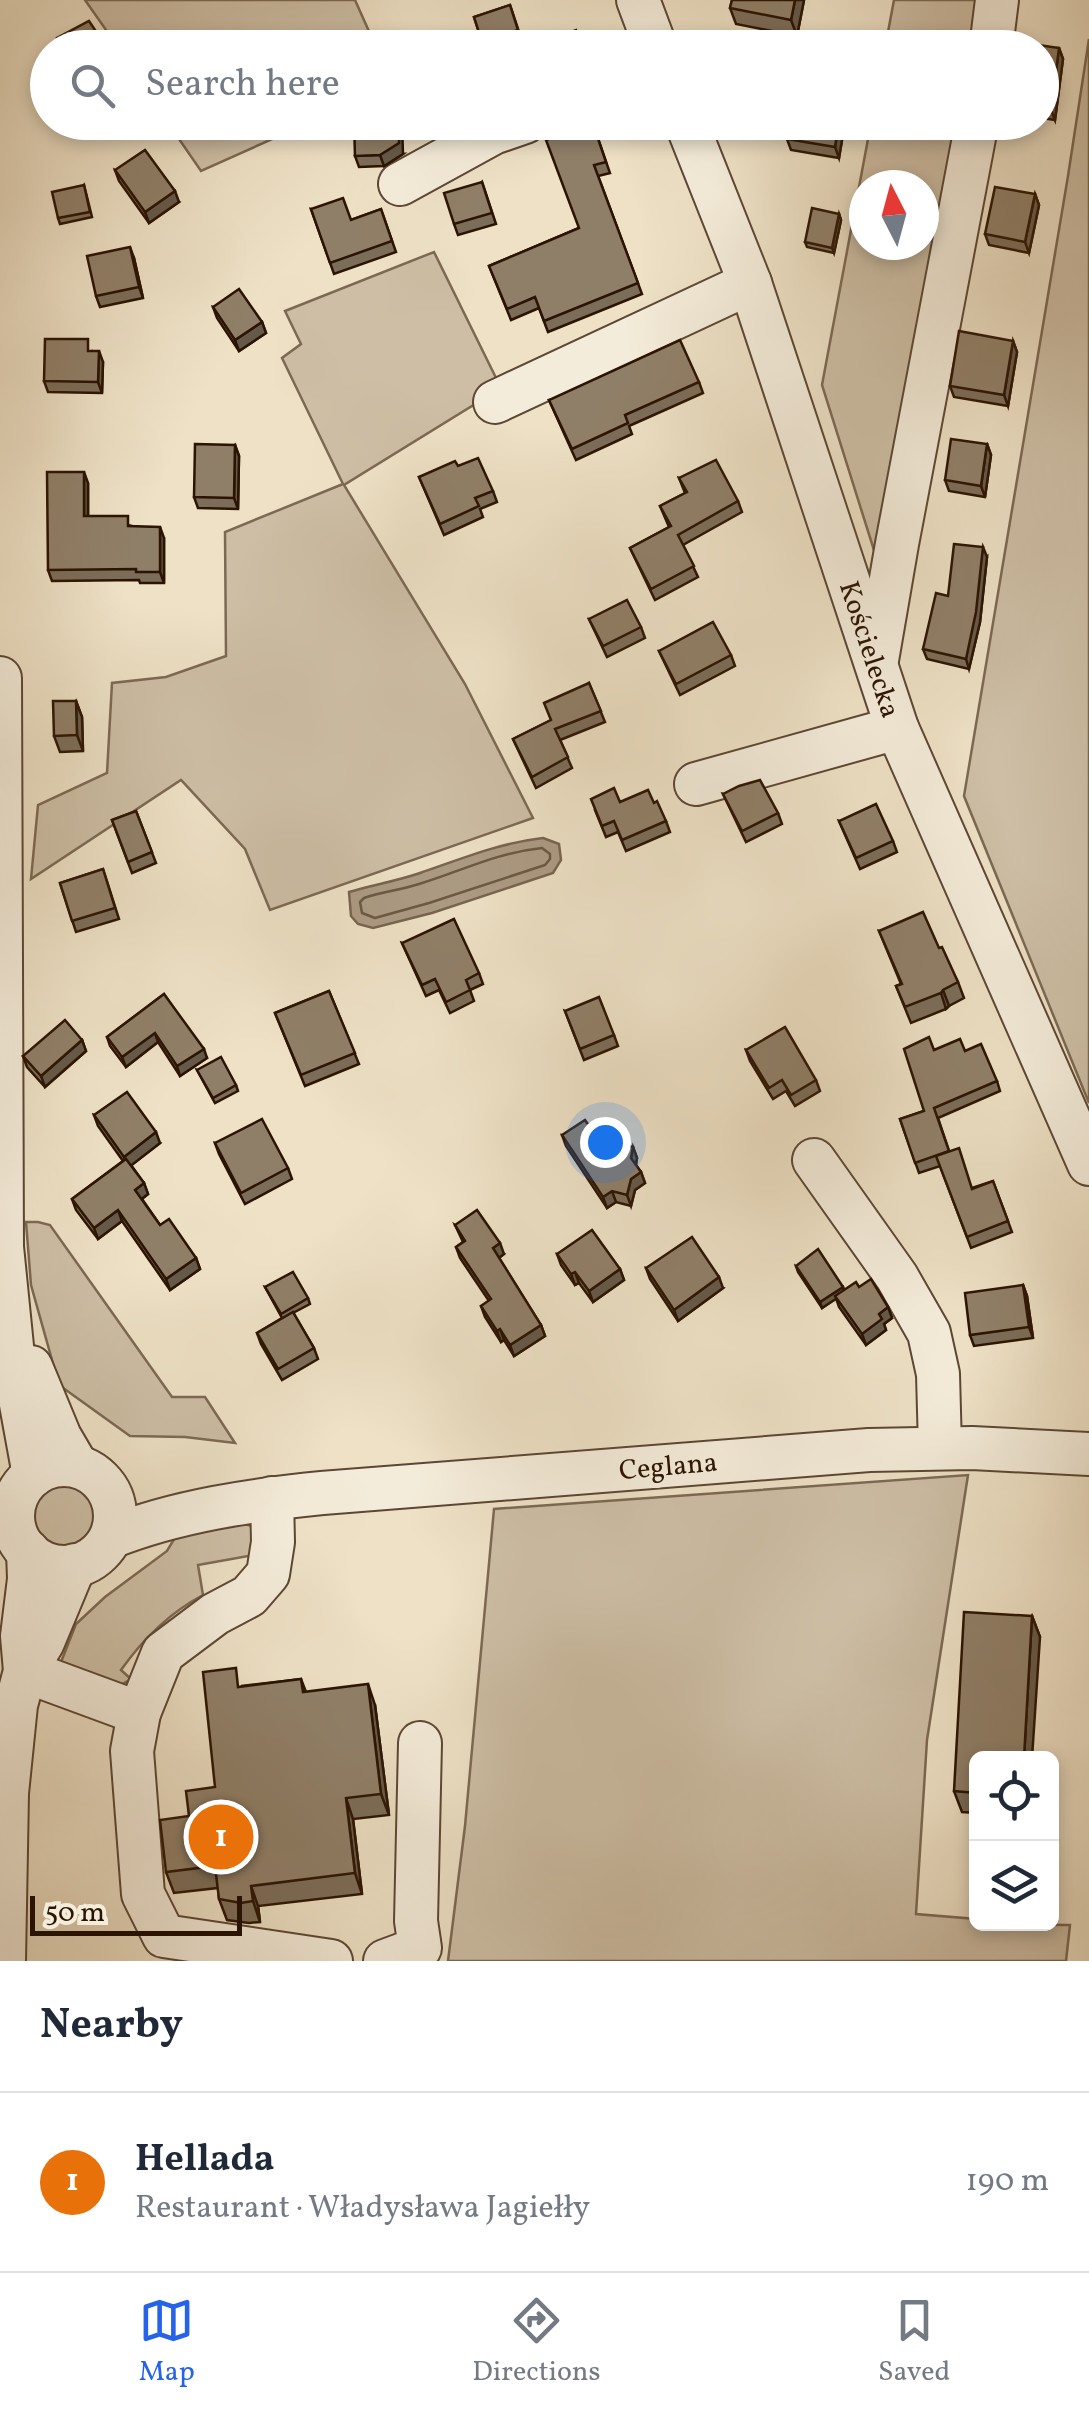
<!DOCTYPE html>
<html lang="en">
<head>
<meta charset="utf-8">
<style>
	:root { --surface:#fff; --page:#f2f2f3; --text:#1f2937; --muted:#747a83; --line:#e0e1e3; --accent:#2563eb }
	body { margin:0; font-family:Vollkorn,serif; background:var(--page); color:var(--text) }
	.controls { position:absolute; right:30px; bottom:30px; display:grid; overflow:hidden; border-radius:15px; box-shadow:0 5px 15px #0003 }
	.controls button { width:90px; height:90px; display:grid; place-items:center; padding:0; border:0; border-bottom:2px solid var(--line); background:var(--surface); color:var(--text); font:50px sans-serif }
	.compass { position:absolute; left:849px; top:170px; width:90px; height:90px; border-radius:50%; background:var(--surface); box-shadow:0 5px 15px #0003; rotate:354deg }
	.scale { position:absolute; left:30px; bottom:25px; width:212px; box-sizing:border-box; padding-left:10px; border:5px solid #2b1403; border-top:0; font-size:28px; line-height:35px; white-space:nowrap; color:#2b1403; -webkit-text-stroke:8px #f4ecda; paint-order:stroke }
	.you { position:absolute; left:605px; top:1142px; width:35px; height:35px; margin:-25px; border:8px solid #fff; border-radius:50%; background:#1a73e8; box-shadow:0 0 0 15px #1a73e833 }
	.badge { display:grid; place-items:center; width:65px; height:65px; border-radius:50%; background:var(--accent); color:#fff; font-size:32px; font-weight:700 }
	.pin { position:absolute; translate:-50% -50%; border:5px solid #fff; box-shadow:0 2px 10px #0006 }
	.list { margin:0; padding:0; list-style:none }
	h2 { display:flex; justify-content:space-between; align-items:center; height:130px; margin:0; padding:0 40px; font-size:42px }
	h2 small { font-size:32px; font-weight:400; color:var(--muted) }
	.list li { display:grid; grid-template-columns:65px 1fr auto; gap:30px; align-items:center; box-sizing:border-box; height:180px; padding:0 40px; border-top:2px solid var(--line) }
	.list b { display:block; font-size:38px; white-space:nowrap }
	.list p { margin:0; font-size:32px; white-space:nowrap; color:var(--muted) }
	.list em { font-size:32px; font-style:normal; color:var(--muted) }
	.icon { flex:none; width:55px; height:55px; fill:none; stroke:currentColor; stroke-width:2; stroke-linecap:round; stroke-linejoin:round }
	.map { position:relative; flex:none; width:1089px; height:1961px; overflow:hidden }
	.search { position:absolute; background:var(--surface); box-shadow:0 5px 15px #0003; left:30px; right:30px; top:30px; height:110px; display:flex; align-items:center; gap:25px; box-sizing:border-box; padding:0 35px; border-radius:55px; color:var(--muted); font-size:38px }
	.sheet { height:310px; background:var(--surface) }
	nav { display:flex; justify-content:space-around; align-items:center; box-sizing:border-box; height:140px; border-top:2px solid var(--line); background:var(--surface); font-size:28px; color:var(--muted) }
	nav a { display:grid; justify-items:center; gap:5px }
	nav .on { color:var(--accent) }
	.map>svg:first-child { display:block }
</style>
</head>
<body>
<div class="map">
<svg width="1089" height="1961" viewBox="0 0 1089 1961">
	<rect width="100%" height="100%" fill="#eee1c6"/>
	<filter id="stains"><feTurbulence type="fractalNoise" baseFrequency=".002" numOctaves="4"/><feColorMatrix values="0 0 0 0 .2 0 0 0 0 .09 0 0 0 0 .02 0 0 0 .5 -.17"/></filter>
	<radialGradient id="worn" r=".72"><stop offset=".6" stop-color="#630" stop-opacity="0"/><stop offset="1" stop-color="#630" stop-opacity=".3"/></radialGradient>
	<!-- green -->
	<g fill="#cdbea5" stroke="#7c6954" stroke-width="2.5" fill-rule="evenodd">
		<polygon points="85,0 355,0 376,47 118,47"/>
		<polygon points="894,0 983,0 975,47 885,48"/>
		<polygon points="1089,39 1089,1103 964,796 1068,176"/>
		<polygon points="168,123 308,123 201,171"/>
		<path d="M 871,123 L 962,123 L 884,582 L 822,385 ZM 864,185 L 924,185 L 924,245 L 864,245 Z"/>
		<polygon points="434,252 501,388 344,485 465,684 533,818 270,910 245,849 181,780 31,879 38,805 107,773 112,683 166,677 226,656 225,532 343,484 282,358 301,344 285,311"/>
		<polygon points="26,1222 38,1222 50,1225 172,1397 205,1397 235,1443 185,1437 130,1436 59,1385 31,1285"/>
		<polygon points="968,1475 927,1740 916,1914 976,1919 976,1924 1070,1925 1066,1961 448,1961 465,1826 494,1509"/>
		<circle cx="64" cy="1515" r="32"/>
		<path d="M 245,1524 L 255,1527 L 254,1555 L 198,1565 L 203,1595 C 169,1613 143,1639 121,1670 L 131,1679 L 117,1687 L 61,1662 L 76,1624 L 105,1597 L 167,1551 L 179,1531 Z"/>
	</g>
	<!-- water -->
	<path fill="#ac9b84" stroke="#786550" stroke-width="2.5" d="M 543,838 L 559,844 L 561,860 L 553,873 L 432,913 L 373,928 L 358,924 L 351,916 L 349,892 C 372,885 397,881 420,873 C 461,859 499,843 543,838 Z"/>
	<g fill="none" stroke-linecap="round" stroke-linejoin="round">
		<!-- shore -->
		<path stroke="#6c5844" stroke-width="2.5" d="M 542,848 L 550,854 L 550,859 L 545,865 L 429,903 L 375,918 L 362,913 L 360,902 L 364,898 C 382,892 400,890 419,884 C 462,871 495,853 542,848 Z"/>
		<!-- minor casing -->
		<g stroke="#5c4734" stroke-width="46">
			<g id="minor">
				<polyline points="638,0 656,48"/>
				<polyline points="991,48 997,0"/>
				<polyline points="686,122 750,283 897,728 1089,1164"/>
				<polyline points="400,184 493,133 525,122"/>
				<polyline points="495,402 750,283"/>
				<polyline points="877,660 897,544 977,122"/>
				<polyline points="0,678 2,1247 14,1366 34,1475"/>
				<polyline points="696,784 897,728"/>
				<polyline points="814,1160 897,1277 929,1333 938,1374 940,1448"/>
				<polyline points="31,1367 60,1437 77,1466"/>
				<circle cx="64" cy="1516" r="51"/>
				<polyline points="272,1498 273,1542 268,1574 249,1596 215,1614 163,1653 139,1713 132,1751 143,1894 164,1936 331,1961"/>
				<path d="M 111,1537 C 177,1511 251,1500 322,1493 L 869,1450 L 972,1448 L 1089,1454"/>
				<polyline points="32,1660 43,1642 75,1565"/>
				<polyline points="25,1671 139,1713"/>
				<polyline points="4,1961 7,1793 16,1705 25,1671 22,1636 29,1579 28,1551"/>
				<polyline points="385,1961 420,1948 416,1921 420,1743"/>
			</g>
		</g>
		<!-- minor -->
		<use href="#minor" stroke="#f4ecda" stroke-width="42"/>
	</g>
	<!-- wall -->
	<g fill="#7c6d59" stroke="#2b1403" stroke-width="2.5">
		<polygon points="732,0 804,0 797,36 736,24 730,8"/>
		<polygon points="510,5 522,41 502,48 484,48 474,17"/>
		<polygon points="1042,48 1059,48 1063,59 1055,120 1042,118"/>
		<polygon points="845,122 839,158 791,150 787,139"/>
		<polygon points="593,124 610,173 598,176 642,294 548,332 539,308 511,320 489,266 579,228"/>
		<polygon points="403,154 384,166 359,167 355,156"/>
		<polygon points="115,170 179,202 149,223 119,181"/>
		<polygon points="482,182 496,224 458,235 454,224"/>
		<polygon points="84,185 92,217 60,224 58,218"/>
		<polygon points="1035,194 1039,205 1029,253 989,245 985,234"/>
		<polygon points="311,209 351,220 381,209 396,252 334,274"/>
		<polygon points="839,214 841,220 834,253 807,247 805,242"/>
		<polygon points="134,258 143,298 100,307 96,296"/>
		<polygon points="213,307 262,322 266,333 239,351 217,318"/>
		<polygon points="1013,341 1017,352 1008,406 954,397 950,386"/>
		<polygon points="92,351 103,362 102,393 48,392 44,381"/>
		<polygon points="699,382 703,393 629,426 632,434 576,460 549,400"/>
		<polygon points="987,444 991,455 985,497 949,491 945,480"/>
		<polygon points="235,445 239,456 238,509 198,508 194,497"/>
		<polygon points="458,466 493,491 497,502 480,509 483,517 444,535 419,477"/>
		<polygon points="679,478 738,501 742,512 683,545 698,577 655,600 630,548 669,527 660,506 685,493"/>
		<polygon points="88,483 88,516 132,526 164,538 164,583 140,583 139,580 52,581 48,570"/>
		<polygon points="987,557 980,622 969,669 927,659 923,649 948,596"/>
		<polygon points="589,619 641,627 645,638 607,657"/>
		<polygon points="659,651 731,655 735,666 680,695"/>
		<polygon points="589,683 605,722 560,740 572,768 536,788 513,739 551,720"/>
		<polygon points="76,701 82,717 83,751 60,752 54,736"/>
		<polygon points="723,794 778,813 782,824 746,842"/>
		<polygon points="620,802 654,803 666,821 670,832 626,851 618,832 606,837 595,810"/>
		<polygon points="136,811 156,863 132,873 112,820"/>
		<polygon points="839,821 893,841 897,852 860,869"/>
		<polygon points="103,869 119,919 76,932 60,883"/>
		<polygon points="879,931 939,948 958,982 964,998 949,1006 946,1009 911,1023 896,986 901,984"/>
		<polygon points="402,943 479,973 483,984 470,990 474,1001 450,1013 439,990 426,996"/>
		<polygon points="329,991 359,1064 305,1086 275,1013"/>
		<polygon points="164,994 207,1058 180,1076 158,1042 126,1067 110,1046 107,1037"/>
		<polygon points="565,1011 614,1035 618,1046 584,1060"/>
		<polygon points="82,1040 86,1051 45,1087 27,1067 23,1056"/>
		<polygon points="746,1050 816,1080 820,1091 795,1106 786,1091 773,1099 750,1061"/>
		<polygon points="934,1050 965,1051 997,1081 1000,1091 938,1118 949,1151 972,1188 993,1181 1012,1232 971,1248 940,1166 919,1173 900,1119 924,1111"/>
		<polygon points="197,1070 236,1085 238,1091 215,1103"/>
		<polygon points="94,1115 160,1143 131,1165 144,1183 148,1194 142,1199 160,1225 196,1258 200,1269 170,1290 122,1221 98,1239 76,1210 72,1199 123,1161 98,1126"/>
		<polygon points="562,1135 599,1140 633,1147 637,1158 636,1165 641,1172 645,1183 635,1190 631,1206 616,1202 607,1208 566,1146"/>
		<polygon points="215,1143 288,1168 292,1179 245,1204 219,1154"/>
		<polygon points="455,1225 504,1254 499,1258 541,1325 545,1336 514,1356 504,1340 501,1342 485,1317 481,1306 489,1301 460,1258 456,1247 463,1242"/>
		<polygon points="557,1254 620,1269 624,1280 593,1302 579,1283 575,1285 561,1265"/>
		<polygon points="796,1266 844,1290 859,1287 888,1307 892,1318 884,1324 886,1330 866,1345 839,1307 836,1298 822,1308 798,1272"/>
		<polygon points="646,1268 723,1288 678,1321 650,1279"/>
		<polygon points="1023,1285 1027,1296 1033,1338 974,1346 970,1335"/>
		<polygon points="265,1287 308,1298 310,1304 293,1313 314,1348 318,1359 282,1380 261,1344 257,1333 282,1318"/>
		<polygon points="1032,1616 1040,1637 976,1758 976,1813 962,1812 954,1791"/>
		<polygon points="301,1679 306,1692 375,1705 389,1815 353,1819 362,1894 258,1906 260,1922 249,1923 227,1920 219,1899 218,1888 174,1893 166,1872 189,1816 215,1787 242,1686"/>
	</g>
	<!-- shaded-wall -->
	<g fill="#655949" stroke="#2b1403" stroke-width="2.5">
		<polygon points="795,0 804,0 797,36 791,20"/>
		<polygon points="1059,48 1063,59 1055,120 1051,110"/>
		<polygon points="399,122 402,122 403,154 384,166 380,155"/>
		<polygon points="839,122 845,122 839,158 835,147"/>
		<polygon points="175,191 179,202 149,223 145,212"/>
		<polygon points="1035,194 1039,205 1029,253 1025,242"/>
		<polygon points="839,214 841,220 834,253 832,248"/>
		<polygon points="130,247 134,258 143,298 139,287"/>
		<polygon points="262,322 266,333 239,351 235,340"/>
		<polygon points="1013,341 1017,352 1008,406 1004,395"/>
		<polygon points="99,351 103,362 102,393 98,382"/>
		<polygon points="987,444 991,455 985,497 981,486"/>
		<polygon points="235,445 239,456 238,509 234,498"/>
		<polygon points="84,472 88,483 88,527 84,516"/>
		<polygon points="160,527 164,538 164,583 160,572"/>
		<polygon points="983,547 987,557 980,622 969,669 966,659"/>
		<polygon points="76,701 82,717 83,751 77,735"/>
		<polygon points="943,990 949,1006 946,1009 941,993"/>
		<polygon points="155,1033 158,1042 126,1067 122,1057"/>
		<polygon points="82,1040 86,1051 45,1087 41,1076"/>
		<polygon points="204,1049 207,1058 180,1076 177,1066"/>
		<polygon points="156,1132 160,1143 128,1168 124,1157"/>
		<polygon points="633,1147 637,1158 635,1169 631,1158"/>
		<polygon points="641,1172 645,1183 635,1190 631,1206 627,1195 631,1179"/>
		<polygon points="144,1183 148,1194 139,1201 135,1190"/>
		<polygon points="612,1191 616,1202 607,1208 603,1197"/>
		<polygon points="118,1210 122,1221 98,1239 94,1228"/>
		<polygon points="500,1243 504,1254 497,1259 493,1248"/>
		<polygon points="196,1258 200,1269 170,1290 166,1279"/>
		<polygon points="620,1269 624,1280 593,1302 589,1291"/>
		<polygon points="575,1272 579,1283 575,1285 571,1274"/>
		<polygon points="719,1277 723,1288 678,1321 674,1310"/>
		<polygon points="1023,1285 1027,1296 1033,1338 1029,1327"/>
		<polygon points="843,1287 845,1293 822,1308 820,1302"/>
		<polygon points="888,1307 892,1318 884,1324 886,1330 866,1345 862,1334 879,1314"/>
		<polygon points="541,1325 545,1336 514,1356 510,1345"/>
		<polygon points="500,1329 504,1340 501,1342 497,1331"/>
		<polygon points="1032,1616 1040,1637 1032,1758 1024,1758"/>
		<polygon points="368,1684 375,1705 389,1815 381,1794"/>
		<polygon points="346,1798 353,1819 362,1894 355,1873"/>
		<polygon points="251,1886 258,1906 260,1922 253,1901"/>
	</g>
	<!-- building -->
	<g fill="#907f68" stroke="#2b1403" stroke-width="2.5">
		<polygon points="732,0 795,0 791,20 730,8"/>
		<polygon points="510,5 518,30 482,42 474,17"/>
		<polygon points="89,21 105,45 128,33 136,48 63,48 57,38"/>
		<polygon points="576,30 583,48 528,48"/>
		<polygon points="1018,42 1059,48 1051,110 1042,108 1042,48 1017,48"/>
		<polygon points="354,122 399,122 399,143 380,155 355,156"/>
		<polygon points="790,122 839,122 835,147 787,139"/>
		<polygon points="593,124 606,162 594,165 638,283 544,321 535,297 507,309 489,266 579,228 546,140"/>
		<polygon points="145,150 175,191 145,212 115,170"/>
		<polygon points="482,182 492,213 454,224 444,193"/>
		<polygon points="84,185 90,212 58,218 52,192"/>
		<polygon points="995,187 1035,194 1025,242 985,234"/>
		<polygon points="343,198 351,220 381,209 392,241 330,263 311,209"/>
		<polygon points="812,208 839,214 832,248 805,242"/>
		<polygon points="130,247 139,287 96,296 87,256"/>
		<polygon points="239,289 262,322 235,340 213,307"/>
		<polygon points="959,331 1013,341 1004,395 950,386"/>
		<polygon points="45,339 88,339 88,351 99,351 98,382 44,381"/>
		<polygon points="680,340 699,382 625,415 628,423 572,449 549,400"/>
		<polygon points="951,439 987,444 981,486 945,480"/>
		<polygon points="195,444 235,445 234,498 194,497"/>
		<polygon points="478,458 493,491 475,498 479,506 440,524 419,477 455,461 458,466"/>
		<polygon points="716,460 738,501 678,535 694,566 651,589 630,548 671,526 660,506 687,492 679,478"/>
		<polygon points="47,472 84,472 84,516 128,516 128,526 160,527 160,572 136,572 136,569 48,570"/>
		<polygon points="954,544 983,547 976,612 966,659 923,649 936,593 948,596"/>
		<polygon points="627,600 641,627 603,646 589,619"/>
		<polygon points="713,622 731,655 676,684 659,651"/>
		<polygon points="589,683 601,711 555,729 568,757 532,777 513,739 551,720 544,703"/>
		<polygon points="53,701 76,701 77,735 54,736"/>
		<polygon points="760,780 778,813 742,831 723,794 739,786"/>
		<polygon points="614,788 620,802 648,790 654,803 657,801 666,821 622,840 614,821 602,826 591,799"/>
		<polygon points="876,804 893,841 856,858 839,821"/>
		<polygon points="136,811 152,852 128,862 112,820"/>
		<polygon points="103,869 115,908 72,921 60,883"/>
		<polygon points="923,912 939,948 942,947 958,982 943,990 941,993 905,1007 896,986 902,984 879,931"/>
		<polygon points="454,919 479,973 466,980 470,990 446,1002 435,979 422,985 402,943"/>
		<polygon points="329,991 355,1053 301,1075 275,1013"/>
		<polygon points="164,994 204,1049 177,1066 155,1033 122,1057 107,1037"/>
		<polygon points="599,997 614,1035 580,1049 565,1011"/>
		<polygon points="65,1020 82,1040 41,1076 23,1056"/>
		<polygon points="785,1027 816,1080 791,1095 782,1080 769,1088 746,1050"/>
		<polygon points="929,1037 934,1050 960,1039 965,1051 981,1044 997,1081 934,1108 949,1151 915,1163 900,1119 924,1111 904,1049"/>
		<polygon points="221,1057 236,1085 213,1098 197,1070"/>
		<polygon points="127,1092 156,1132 124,1157 94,1115"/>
		<polygon points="262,1119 288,1168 241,1193 215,1143"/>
		<polygon points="585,1120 599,1140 612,1130 623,1146 633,1147 631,1158 641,1172 631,1179 627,1195 612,1191 603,1197 562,1135"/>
		<polygon points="959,1148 972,1189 993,1181 1008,1221 967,1237 936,1156"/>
		<polygon points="126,1159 144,1183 135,1190 160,1225 169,1219 196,1258 166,1279 118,1210 94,1228 72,1199"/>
		<polygon points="477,1210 500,1243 493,1248 541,1325 510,1345 500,1329 497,1331 481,1306 491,1299 456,1247 465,1241 455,1225"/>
		<polygon points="592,1230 620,1269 589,1291 575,1272 571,1274 557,1254"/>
		<polygon points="692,1237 719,1277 674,1310 646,1268"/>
		<polygon points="818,1249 843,1287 820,1302 796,1266"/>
		<polygon points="293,1272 308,1298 281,1314 265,1287"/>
		<polygon points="871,1279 888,1307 879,1314 882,1319 862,1334 835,1296 856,1282 859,1287"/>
		<polygon points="1023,1285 1029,1327 970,1335 965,1293"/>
		<polygon points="293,1312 314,1348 278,1369 257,1333"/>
		<polygon points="964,1612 1032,1616 1024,1758 976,1758 976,1793 954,1791"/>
		<polygon points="236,1668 238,1687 301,1679 303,1692 368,1684 381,1794 346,1798 355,1873 251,1886 253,1901 241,1903 219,1899 215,1866 166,1872 160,1820 189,1816 186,1791 215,1787 203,1672"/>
	</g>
	<g text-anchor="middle" stroke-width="10" stroke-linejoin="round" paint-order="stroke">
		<!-- street labels -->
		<g font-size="28" fill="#2b1403" stroke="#f4ecda">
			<text transform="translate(871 649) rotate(72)" y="10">Kościelecka</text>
			<text transform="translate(668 1465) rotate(-5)" y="10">Ceglana</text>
		</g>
	</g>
	<rect width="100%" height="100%" filter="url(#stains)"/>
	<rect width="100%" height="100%" fill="url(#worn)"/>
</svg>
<div class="controls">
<button><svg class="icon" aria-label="locate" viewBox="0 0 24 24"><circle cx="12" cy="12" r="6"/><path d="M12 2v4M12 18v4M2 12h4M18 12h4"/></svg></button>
<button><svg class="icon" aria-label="layers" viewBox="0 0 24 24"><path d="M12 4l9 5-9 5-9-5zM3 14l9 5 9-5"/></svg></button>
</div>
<svg class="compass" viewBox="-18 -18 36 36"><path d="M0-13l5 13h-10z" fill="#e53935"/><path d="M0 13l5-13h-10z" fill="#747a83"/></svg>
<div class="scale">50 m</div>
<div class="you"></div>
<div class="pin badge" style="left:221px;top:1837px;background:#e8710a">1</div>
<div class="search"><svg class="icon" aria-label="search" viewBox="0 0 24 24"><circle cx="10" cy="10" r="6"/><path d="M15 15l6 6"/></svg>Search here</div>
</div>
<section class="sheet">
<h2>Nearby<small></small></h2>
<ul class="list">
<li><span class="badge" style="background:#e8710a">1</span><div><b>Hellada</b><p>Restaurant · Władysława Jagiełły</p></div><em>190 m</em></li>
</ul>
</section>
<nav>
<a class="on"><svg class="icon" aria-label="map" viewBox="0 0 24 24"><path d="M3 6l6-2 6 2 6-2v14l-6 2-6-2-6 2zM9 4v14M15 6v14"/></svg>Map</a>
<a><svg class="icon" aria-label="directions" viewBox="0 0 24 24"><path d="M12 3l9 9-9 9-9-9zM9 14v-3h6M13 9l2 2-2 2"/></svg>Directions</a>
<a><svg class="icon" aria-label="saved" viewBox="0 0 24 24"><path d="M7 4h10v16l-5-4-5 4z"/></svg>Saved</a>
</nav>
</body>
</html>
